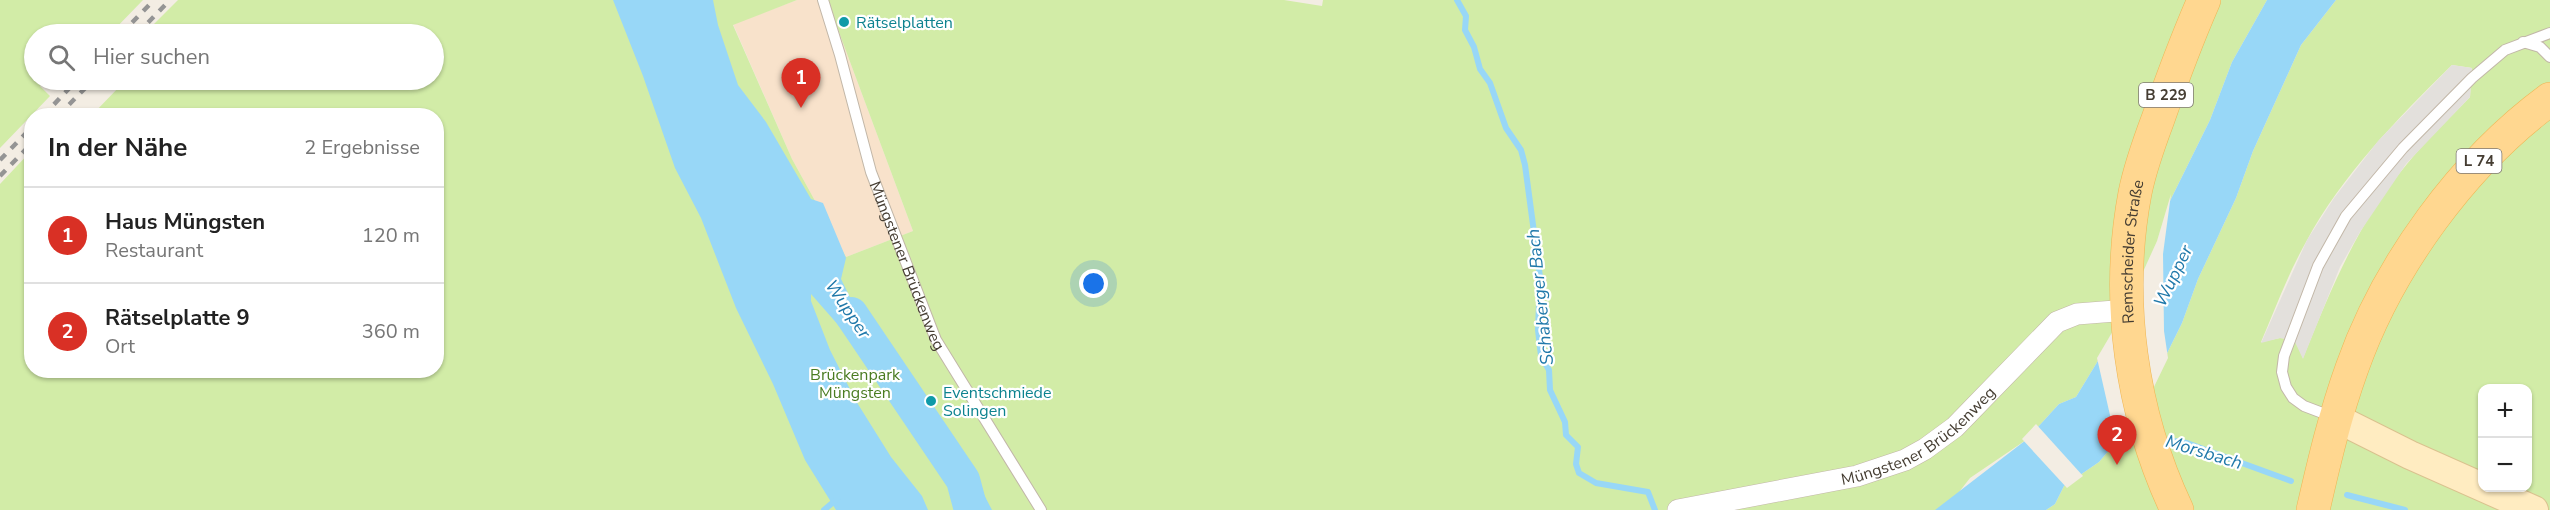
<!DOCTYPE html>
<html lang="de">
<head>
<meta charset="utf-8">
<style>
	:root { --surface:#fff; --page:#f2f2f2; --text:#222; --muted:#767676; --line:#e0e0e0; --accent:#d93025 }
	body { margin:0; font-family:"Nunito Sans",sans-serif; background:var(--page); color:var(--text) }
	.controls { position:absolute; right:18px; bottom:18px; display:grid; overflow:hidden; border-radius:12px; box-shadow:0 2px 4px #0004 }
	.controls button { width:54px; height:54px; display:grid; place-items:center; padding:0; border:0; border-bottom:2px solid var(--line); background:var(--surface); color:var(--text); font:30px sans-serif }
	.you { position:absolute; left:1094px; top:284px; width:21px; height:21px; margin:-15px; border:4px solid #fff; border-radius:50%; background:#1a73e8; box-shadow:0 0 0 9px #1a73e833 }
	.badge { display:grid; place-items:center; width:39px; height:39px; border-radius:50%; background:var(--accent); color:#fff; font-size:20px; font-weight:700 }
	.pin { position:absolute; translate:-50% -50px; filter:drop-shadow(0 2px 3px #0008) }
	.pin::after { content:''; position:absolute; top:32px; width:21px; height:18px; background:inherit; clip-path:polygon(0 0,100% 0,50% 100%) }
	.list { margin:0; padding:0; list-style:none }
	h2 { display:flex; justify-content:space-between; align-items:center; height:78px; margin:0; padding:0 24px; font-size:26px }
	h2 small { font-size:20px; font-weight:400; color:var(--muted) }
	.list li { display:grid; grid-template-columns:39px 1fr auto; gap:18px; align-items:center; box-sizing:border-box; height:96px; padding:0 24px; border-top:2px solid var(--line) }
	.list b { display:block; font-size:22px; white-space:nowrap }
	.list p { margin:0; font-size:20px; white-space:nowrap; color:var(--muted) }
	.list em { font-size:20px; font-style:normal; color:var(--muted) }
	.icon { flex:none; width:33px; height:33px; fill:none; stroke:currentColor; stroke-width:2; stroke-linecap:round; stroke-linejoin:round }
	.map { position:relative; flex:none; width:2550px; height:510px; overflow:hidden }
	.search { position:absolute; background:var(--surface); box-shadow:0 2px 4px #0004; left:24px; top:24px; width:420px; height:66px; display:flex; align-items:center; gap:15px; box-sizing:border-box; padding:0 21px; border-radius:33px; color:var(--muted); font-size:22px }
	.panel { position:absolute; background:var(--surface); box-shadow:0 2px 4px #0004; left:24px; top:108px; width:420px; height:270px; border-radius:24px }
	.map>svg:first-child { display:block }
</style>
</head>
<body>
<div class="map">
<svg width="2550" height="510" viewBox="0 0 2550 510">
	<rect width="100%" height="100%" fill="#f3ede3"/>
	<!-- commercial -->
	<polygon fill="#f8e2cb" points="797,0 827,0 913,231 846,257 792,159 733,24"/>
	<!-- green -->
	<g fill="#d2eca7" fill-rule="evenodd">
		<polygon points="0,0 143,0 110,34 34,34 34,80 45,80 40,86 50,96 0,148"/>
		<polygon points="178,0 797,0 733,25 792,159 846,257 913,231 827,0 1284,0 1322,6 1323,0 2267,0 2232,62 2210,120 2169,203 2159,242 2130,308 2076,397 2059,404 2026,440 1970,478 1945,510 0,510 0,184 31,151 32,370 436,370 436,116 92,115 121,85 116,80 434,80 434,34 144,34"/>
		<path d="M 2336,0 L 2550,0 L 2550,510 L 2046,510 L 2055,504 L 2064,486 L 2099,462 L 2133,422 L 2182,323 L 2198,279 L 2236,198 L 2253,151 L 2301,45 ZM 2452,65 L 2472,68 L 2470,97 C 2449,119 2426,140 2407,164 C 2358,222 2331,289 2303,358 L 2295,340 L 2280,338 L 2261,342 C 2275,309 2288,274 2306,242 C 2342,175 2398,118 2452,65 ZM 2482,388 L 2528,388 L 2528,488 L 2482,488 Z"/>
	</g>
	<!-- parking -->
	<polygon fill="#e3e0dc" points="2452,65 2472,68 2470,97 2406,164 2360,232 2340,267 2303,359 2294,340 2280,338 2261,343 2307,240 2334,198 2378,141"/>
	<!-- water -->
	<g fill="#98d7f7">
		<polygon points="613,0 713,0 718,25 738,85 766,122 811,199 823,203 846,258 841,279 877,352 868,359 811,294 811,301 830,350 856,401 891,457 922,496 928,510 836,510 805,460 773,384 736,308 701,218 675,168 643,76"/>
		<polygon points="2267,0 2336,0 2301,45 2253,151 2236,198 2198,279 2182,323 2133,422 2099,462 2064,486 2055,504 2046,510 1935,510 2026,440 2059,404 2076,397 2130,308 2159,242 2169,203 2210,120 2232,62"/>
		<polygon points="968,464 992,510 957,510 946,471"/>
	</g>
	<!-- pier -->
	<g fill="#f3ede3">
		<polygon points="2171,194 2163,254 2164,331 2168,358 2136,424 2117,446 2097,358 2127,307 2157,241"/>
		<polygon points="2036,424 2083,476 2067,488 2022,439"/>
	</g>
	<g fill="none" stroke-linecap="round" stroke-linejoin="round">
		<!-- stream -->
		<g stroke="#98d7f7" stroke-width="6">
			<polyline points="1457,0 1466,16 1465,30 1474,47 1480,69 1490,83 1506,128 1521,150 1525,165 1540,277 1538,330 1541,356 1549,370 1550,390 1565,422 1566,435 1578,447 1576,464 1579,473 1596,483 1648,492 1655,510"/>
			<polyline points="2117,432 2139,436"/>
			<polyline points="2161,439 2187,443 2291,481"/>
			<polyline points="2347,495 2405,510"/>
			<polyline points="824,510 837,499"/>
		</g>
		<!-- river -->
		<polyline stroke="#98d7f7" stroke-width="34" points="851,314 963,480 971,510"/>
		<!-- service casing -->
		<g stroke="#c2b7a8" stroke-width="12">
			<g id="service">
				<path id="s1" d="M 823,0 L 840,55 L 871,172 L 936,340 L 1041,510"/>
				<polyline points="2523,42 2540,47 2550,57"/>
				<polyline points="2333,417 2304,406 2293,398 2286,387 2282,372 2284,356 2318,266 2346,216 2403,148 2472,78 2505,50 2550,33"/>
			</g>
		</g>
		<!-- minor casing -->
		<g stroke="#c2b7a8" stroke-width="22">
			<g id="minor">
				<path id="s2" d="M 1678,510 L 1857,476 L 1905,460 L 1925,449 L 1955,427 L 2057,322 L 2077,314 L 2128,310"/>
			</g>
		</g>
		<!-- secondary casing -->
		<g stroke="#dac28f" stroke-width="30">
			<polyline id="secondary" points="2336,418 2410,455 2534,510"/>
		</g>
		<!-- primary casing -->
		<g stroke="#efb655" stroke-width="34">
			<g id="primary">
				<path id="s3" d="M 2177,510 C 2131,413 2115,299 2135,193 C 2140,168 2149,143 2158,119 C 2172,79 2187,39 2204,0"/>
				<path d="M 2313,510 C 2324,462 2335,415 2352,368 C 2388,266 2463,163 2550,99"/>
			</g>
		</g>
		<!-- service -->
		<use href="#service" stroke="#fff" stroke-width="10"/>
		<!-- minor -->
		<use href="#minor" stroke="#fff" stroke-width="21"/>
		<!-- secondary -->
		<use href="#secondary" stroke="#ffecc1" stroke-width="28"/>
		<!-- primary -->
		<use href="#primary" stroke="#ffd790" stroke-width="33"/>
		<!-- rail -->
		<g stroke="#949494" stroke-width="4.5" stroke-dasharray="8 8" stroke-linecap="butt">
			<polyline points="121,34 154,0"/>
			<polyline points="137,34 170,0"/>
			<polyline points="43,116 77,80"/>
			<polyline points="58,116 93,80"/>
			<polyline points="0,160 32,127"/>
			<polyline points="0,176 32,143"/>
		</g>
	</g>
	<!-- markers -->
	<g fill="#0f9aa8" stroke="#fff" stroke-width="2">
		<circle cx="844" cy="22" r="6"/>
		<circle cx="931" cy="401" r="6"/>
	</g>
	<g text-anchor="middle" stroke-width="4.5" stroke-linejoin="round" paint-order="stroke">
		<!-- shield labels -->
		<g fill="#fff" stroke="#7d7770" stroke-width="1.5">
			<rect x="2139" y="83" width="54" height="24" rx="4.5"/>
			<rect x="2456.5" y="149" width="45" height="24" rx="4.5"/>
		</g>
		<g font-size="15" font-weight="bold" fill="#453d32">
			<text x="2166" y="100">B 229</text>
			<text x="2479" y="166">L 74</text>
		</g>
		<!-- culture labels -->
		<g font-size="16" fill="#0d838f" stroke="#fff" text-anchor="start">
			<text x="856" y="28">Rätselplatten</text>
			<text x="943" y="398">Eventschmiede<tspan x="943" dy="18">Solingen</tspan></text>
		</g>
		<!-- street labels -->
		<g font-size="16" fill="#453d32" stroke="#fff">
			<text dy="6" stroke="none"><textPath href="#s3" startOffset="266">Remscheider Straße</textPath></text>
			<text dy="6" stroke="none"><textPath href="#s1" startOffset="279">Müngstener Brückenweg</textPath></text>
			<text dy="6" stroke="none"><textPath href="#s2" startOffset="256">Müngstener Brückenweg</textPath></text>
		</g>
		<!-- park labels -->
		<g font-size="16" fill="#4a7c21" stroke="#fff">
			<text x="855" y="380">Brückenpark<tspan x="855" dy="18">Müngsten</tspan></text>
		</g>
		<!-- water labels -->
		<g font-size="18" font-style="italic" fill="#2079aa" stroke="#fff">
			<text transform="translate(2173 276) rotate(-64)" y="6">Wupper</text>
			<text transform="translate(1540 297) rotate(-96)" y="6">Schaberger Bach</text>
			<text transform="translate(848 309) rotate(56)" y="6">Wupper</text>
			<text transform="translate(2204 452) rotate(17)" y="6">Morsbach</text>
		</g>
	</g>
</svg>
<div class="controls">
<button>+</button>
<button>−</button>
</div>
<div class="you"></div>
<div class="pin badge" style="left:801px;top:108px">1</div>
<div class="pin badge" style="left:2117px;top:465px">2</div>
<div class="search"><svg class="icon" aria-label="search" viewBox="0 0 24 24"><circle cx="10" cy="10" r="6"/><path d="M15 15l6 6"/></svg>Hier suchen</div>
<section class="panel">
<h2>In der Nähe<small>2 Ergebnisse</small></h2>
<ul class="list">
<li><span class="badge">1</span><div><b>Haus Müngsten</b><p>Restaurant</p></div><em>120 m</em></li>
<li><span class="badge">2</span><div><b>Rätselplatte 9</b><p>Ort</p></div><em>360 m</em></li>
</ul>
</section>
</div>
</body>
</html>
